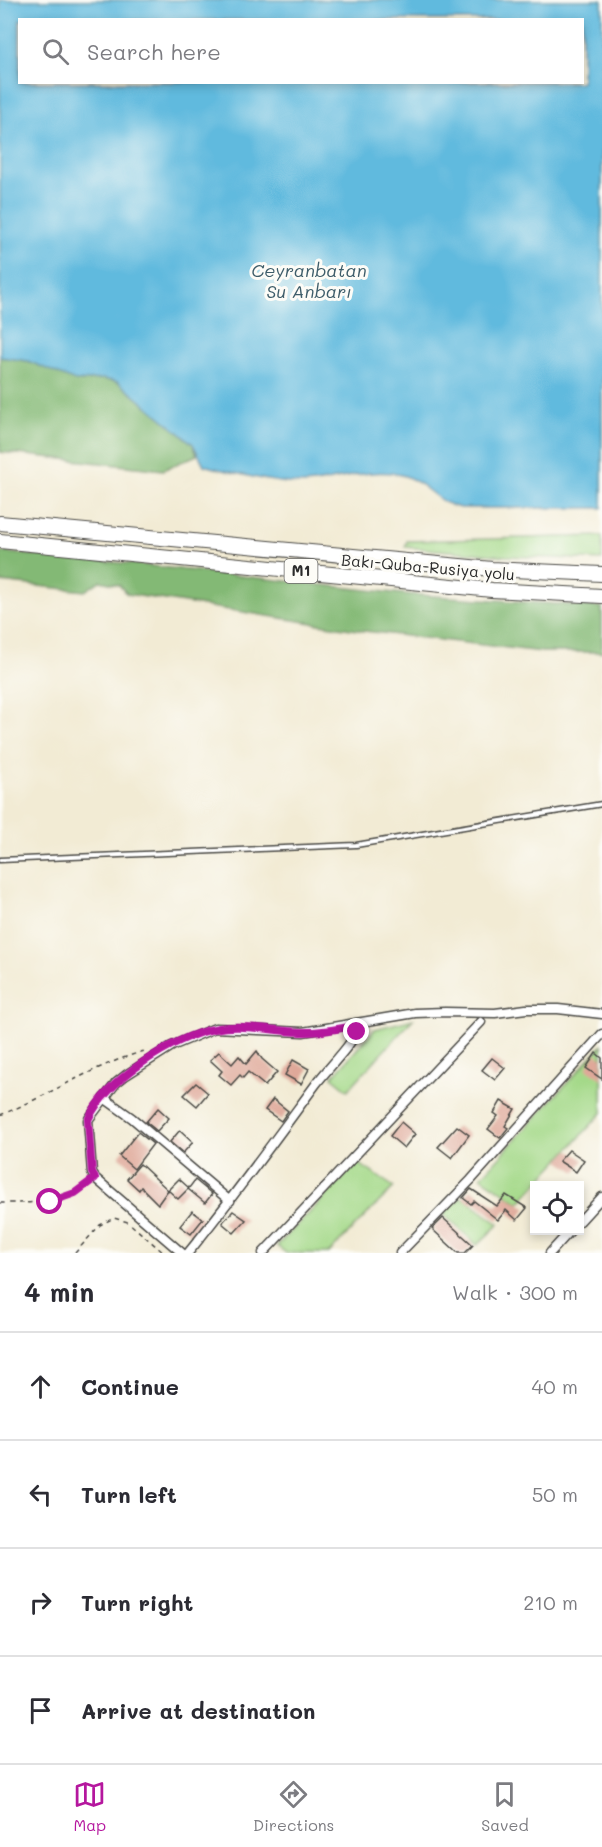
<!DOCTYPE html>
<html lang="en">
<head>
<meta charset="utf-8">
<style>
	:root { --surface:#fff; --page:#f7f7f7; --text:#2b2b33; --muted:#7c7c81; --line:#e1e1e2; --accent:#b5179e }
	body { margin:0; font-family:Mali,sans-serif; background:var(--page); color:var(--text) }
	.controls { position:absolute; right:18px; bottom:18px; display:grid; overflow:hidden; border-radius:0px; box-shadow:0 3px 9px #0003 }
	.controls button { width:54px; height:54px; display:grid; place-items:center; padding:0; border:0; border-bottom:2px solid var(--line); background:var(--surface); color:var(--text); font:30px sans-serif }
	.stop { position:absolute; width:18px; height:18px; margin:-14px; border:4px solid #b5179e; border-radius:50%; background:#fff }
	.stop.end { background:#b5179e; border-color:#fff; box-shadow:0 2px 6px #0008 }
	.list { margin:0; padding:0; list-style:none }
	h2 { display:flex; justify-content:space-between; align-items:center; height:78px; margin:0; padding:0 24px; font-size:26px }
	h2 small { font-size:20px; font-weight:400; color:var(--muted) }
	.list li { display:grid; grid-template-columns:39px 1fr auto; gap:18px; align-items:center; box-sizing:border-box; height:108px; padding:0 24px; border-top:2px solid var(--line) }
	.list b { display:block; font-size:22px; white-space:nowrap }
	.list em { font-size:20px; font-style:normal; color:var(--muted) }
	.icon { flex:none; width:33px; height:33px; fill:none; stroke:currentColor; stroke-width:2; stroke-linecap:round; stroke-linejoin:round }
	.map { position:relative; flex:none; width:602px; height:1253px; overflow:hidden }
	.search { position:absolute; background:var(--surface); box-shadow:0 3px 9px #0003; left:18px; right:18px; top:18px; height:66px; display:flex; align-items:center; gap:15px; box-sizing:border-box; padding:0 21px; border-radius:0px; color:var(--muted); font-size:22px }
	.sheet { height:510px; background:var(--surface) }
	nav { display:flex; justify-content:space-around; align-items:center; box-sizing:border-box; height:84px; border-top:2px solid var(--line); background:var(--surface); font-size:16px; color:var(--muted) }
	nav a { display:grid; justify-items:center; gap:3px }
	nav .on { color:var(--accent) }
	.map>svg:first-child { display:block }
</style>
</head>
<body>
<div class="map">
<svg width="602" height="1253" viewBox="0 0 602 1253">
	<rect width="100%" height="100%" fill="#fdfcf7"/>
	<filter id="ink" filterUnits="userSpaceOnUse"><feTurbulence type="fractalNoise" baseFrequency=".0167" numOctaves="2"/><feDisplacementMap in="SourceGraphic" scale="12" xChannelSelector="R" yChannelSelector="G"/><feConvolveMatrix kernelMatrix="1 2 1 2 8 2 1 2 1" color-interpolation-filters="sRGB"/></filter>
	<filter id="wash" filterUnits="userSpaceOnUse"><feTurbulence type="fractalNoise" baseFrequency=".008" numOctaves="4" result="noise"/><feDisplacementMap in="SourceGraphic" scale="24" xChannelSelector="R" yChannelSelector="G"/><feGaussianBlur stdDeviation="1.35" result="paint"/><feColorMatrix in="noise" values="0 0 0 0 0 0 0 0 0 0 0 0 0 0 0 0 0 1.4 0 .05"/><feComposite in="paint" operator="in"/></filter>
	<g filter="url(#wash)">
		<rect width="100%" height="100%" fill="#f2ebd4"/>
		<!-- green -->
		<g fill="#a4d989" stroke="#68825a" stroke-width="1.5">
			<polygon points="602,536 602,560 505,556 405,547 407,541"/>
			<polygon points="413,1019 348,1090 332,1077 375,1029"/>
			<polygon points="602,1045 602,1113 519,1203 481,1177"/>
			<polygon points="358,1163 394,1187 329,1253 286,1253 277,1246"/>
			<polygon points="462,1197 499,1224 477,1245 443,1214"/>
		</g>
		<!-- forest -->
		<g fill="#83b975" stroke="#577250" stroke-width="1.5">
			<polygon points="0,357 28,361 81,381 102,379 118,382 193,444 197,455 163,470 0,452"/>
			<polygon points="0,552 134,564 404,594 602,607 602,652 542,652 364,631 127,594 119,585 100,581 85,591 0,582"/>
		</g>
		<!-- water -->
		<path fill="#61bade" stroke="#467284" stroke-width="1.5" fill-rule="evenodd" d="M 0,0 L 602,0 L 602,508 L 461,508 C 435,504 423,478 397,474 C 366,468 336,482 305,484 C 281,485 238,474 214,468 L 204,465 L 193,444 L 118,382 L 102,379 L 75,381 L 28,361 L 0,357 ZM 20,20 L 582,20 L 582,82 L 20,82 Z"/>
		<g id="blocks">
			<!-- building -->
			<g fill="#dfa899">
				<polygon points="257,1051 262,1059 277,1072 265,1086 248,1072 243,1078 240,1075 231,1085 219,1075 222,1071 210,1060 219,1052 232,1064 239,1056 246,1064"/>
				<polygon points="596,1053 602,1058 602,1079 586,1068"/>
				<polygon points="492,1058 505,1068 495,1080 482,1070"/>
				<polygon points="293,1060 309,1069 301,1084 285,1075"/>
				<polygon points="196,1083 208,1093 197,1106 184,1095"/>
				<polygon points="273,1099 288,1111 281,1121 265,1110"/>
				<polygon points="501,1101 515,1109 505,1126 508,1128 500,1138 488,1129 498,1116 494,1113"/>
				<polygon points="158,1108 169,1118 157,1131 146,1122"/>
				<polygon points="401,1122 415,1134 404,1148 390,1136"/>
				<polygon points="457,1126 469,1135 452,1158 438,1147"/>
				<polygon points="180,1130 193,1142 183,1153 170,1142"/>
				<polygon points="138,1132 153,1144 134,1169 119,1156"/>
				<polygon points="569,1150 584,1160 576,1172 559,1161"/>
				<polygon points="140,1164 168,1190 158,1204 141,1187 139,1190 127,1179"/>
				<polygon points="179,1179 189,1188 195,1180 212,1194 205,1203 188,1189 178,1199 168,1190"/>
				<polygon points="471,1189 497,1206 506,1195 527,1208 517,1220 506,1210 498,1220 474,1201 471,1204 463,1198"/>
				<polygon points="192,1211 203,1219 191,1234 180,1226"/>
				<polygon points="233,1211 246,1220 234,1233 222,1223"/>
				<polygon points="443,1218 473,1245 465,1253 458,1253 432,1229"/>
			</g>
		</g>
	</g>
	<g filter="url(#ink)">
		<use href="#blocks" fill-opacity="0" stroke="#494844" stroke-width="1.5"/>
		<g fill="none" stroke-linecap="round" stroke-linejoin="round">
			<!-- service casing -->
			<g stroke="#494844" stroke-width="7">
				<polyline id="service" points="0,860 356,845 602,804"/>
			</g>
			<!-- minor casing -->
			<g stroke="#494844" stroke-width="11">
				<g id="minor">
					<polyline points="104,1098 132,1118 230,1201"/>
					<polyline points="580,1221 602,1197"/>
					<polyline points="182,1253 95,1178 92,1173 88,1120 116,1083 126,1075 172,1046 215,1028 303,1032 415,1013 445,1012 495,1013 526,1009 558,1009 602,1014"/>
					<path d="M 188,1253 C 233,1198 274,1141 316,1084 C 331,1064 351,1047 360,1025"/>
					<polyline points="263,1253 481,1022"/>
					<polyline points="400,1253 471,1180 602,1034"/>
					<polyline points="550,1253 571,1230"/>
				</g>
			</g>
			<!-- trunk casing -->
			<g stroke="#494844" stroke-width="16">
				<g id="trunk">
					<polyline points="0,523 492,569 602,574"/>
					<polyline points="0,541 492,590 602,596"/>
				</g>
			</g>
			<!-- path -->
			<g stroke="#494844" stroke-width="1.5" stroke-dasharray="4.5 4.5" stroke-linecap="butt">
				<path d="M 0,1115 C 49,1096 93,1065 145,1051"/>
				<path d="M 0,1203 C 32,1203 60,1204 87,1184"/>
				<polyline points="75,1253 100,1225 114,1218 128,1222 164,1253"/>
			</g>
			<!-- service -->
			<use href="#service" stroke="#fff" stroke-width="4"/>
			<!-- minor -->
			<use href="#minor" stroke="#fff" stroke-width="8"/>
			<!-- trunk -->
			<use href="#trunk" stroke="#fff" stroke-width="14"/>
		</g>
	</g>
	<g fill="none" stroke-linecap="round" stroke-linejoin="round" filter="url(#ink)">
		<!-- route -->
		<path stroke="#b5179e" stroke-width="8" d="M 50,1202 L 75,1193 L 95,1178 L 92,1173 L 88,1120 C 104,1082 174,1036 214,1029 C 242,1023 273,1031 301,1032 C 321,1033 341,1028 360,1025 L 357,1032"/>
	</g>
	<g text-anchor="middle" stroke-width="6" stroke-linejoin="round" paint-order="stroke">
		<!-- shield labels -->
		<rect fill="#fdfcf7" stroke="#6a6a68" stroke-width="1.5" x="284.5" y="559" width="33" height="24" rx="4.5"/>
		<g font-size="15" font-weight="bold" fill="#2b2b2b">
			<text x="301" y="576">M1</text>
		</g>
		<!-- street labels -->
		<g font-size="16" fill="#2b2b2b" stroke="#fdfcf7">
			<text transform="translate(428 567) rotate(5)" y="6">Bakı-Quba-Rusiya yolu</text>
		</g>
		<!-- water labels -->
		<g font-size="18" font-style="italic" fill="#3e5d6a" stroke="#fdfcf7">
			<text x="309" y="277">Ceyranbatan<tspan x="309" dy="21">Su Anbarı</tspan></text>
		</g>
	</g>
</svg>
<div class="controls">
<button><svg class="icon" aria-label="locate" viewBox="0 0 24 24"><circle cx="12" cy="12" r="6"/><path d="M12 2v4M12 18v4M2 12h4M18 12h4"/></svg></button>
</div>
<div class="stop" style="left:50px;top:1202px"></div>
<div class="stop end" style="left:357px;top:1032px"></div>
<div class="search"><svg class="icon" aria-label="search" viewBox="0 0 24 24"><circle cx="10" cy="10" r="6"/><path d="M15 15l6 6"/></svg>Search here</div>
</div>
<section class="sheet">
<h2>4 min<small>Walk · 300 m</small></h2>
<ul class="list">
<li><svg class="icon" aria-label="ahead" viewBox="0 0 24 24"><path d="M12 20V5M6 11l6-6 6 6"/></svg><div><b>Continue</b></div><em>40 m</em></li>
<li><svg class="icon" aria-label="left" viewBox="0 0 24 24"><path d="M17 20v-9H6M10 6l-5 5 5 5"/></svg><div><b>Turn left</b></div><em>50 m</em></li>
<li><svg class="icon" aria-label="right" viewBox="0 0 24 24"><path d="M7 20v-9h11M14 6l5 5-5 5"/></svg><div><b>Turn right</b></div><em>210 m</em></li>
<li><svg class="icon" aria-label="arrive" viewBox="0 0 24 24"><path d="M6 21V4h12l-3 4 3 4H6"/></svg><div><b>Arrive at destination</b></div></li>
</ul>
</section>
<nav>
<a class="on"><svg class="icon" aria-label="map" viewBox="0 0 24 24"><path d="M3 6l6-2 6 2 6-2v14l-6 2-6-2-6 2zM9 4v14M15 6v14"/></svg>Map</a>
<a><svg class="icon" aria-label="directions" viewBox="0 0 24 24"><path d="M12 3l9 9-9 9-9-9zM9 14v-3h6M13 9l2 2-2 2"/></svg>Directions</a>
<a><svg class="icon" aria-label="saved" viewBox="0 0 24 24"><path d="M7 4h10v16l-5-4-5 4z"/></svg>Saved</a>
</nav>
</body>
</html>
